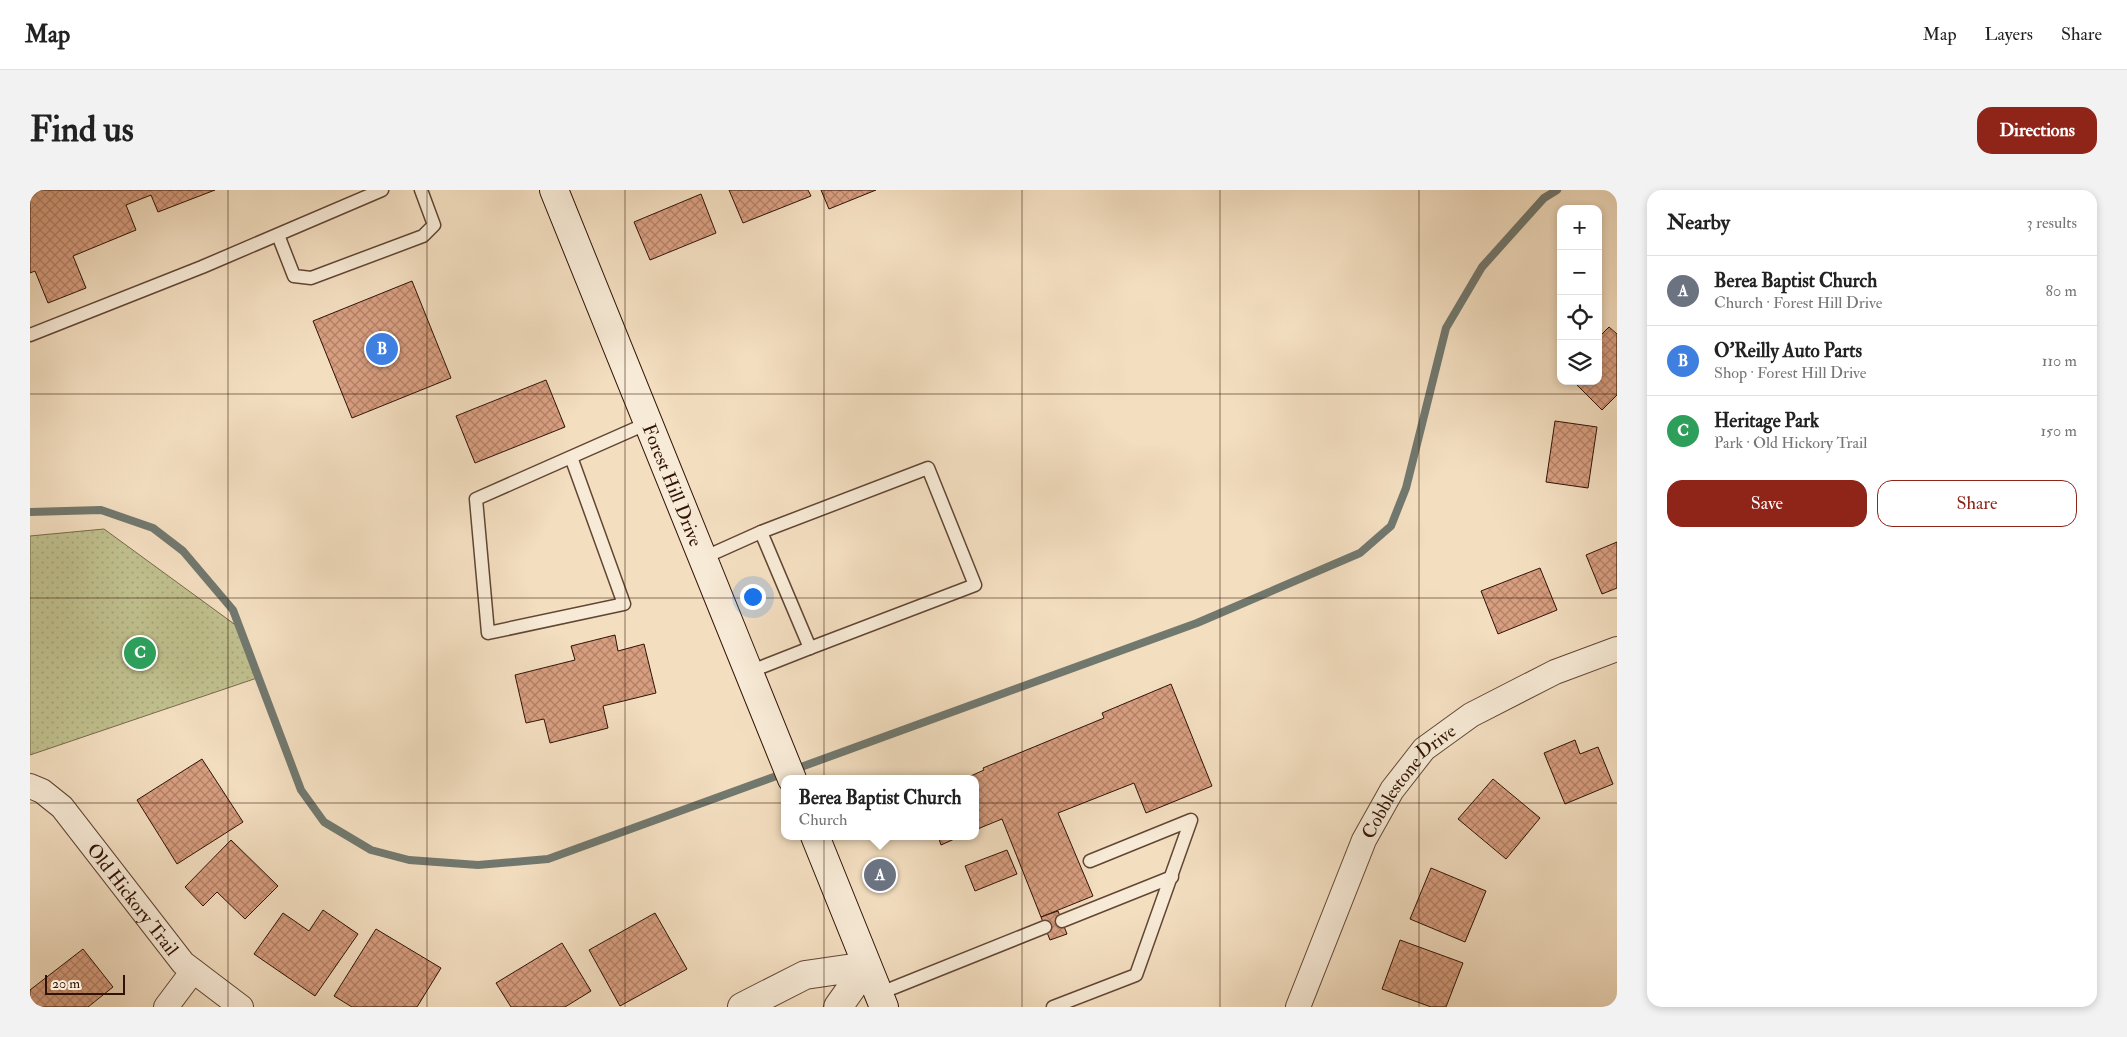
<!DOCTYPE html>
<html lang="en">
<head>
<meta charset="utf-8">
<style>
	:root { --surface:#fff; --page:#f2f2f2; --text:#222; --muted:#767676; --line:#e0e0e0; --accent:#8f2418 }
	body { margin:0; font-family:"IM FELL Double Pica",serif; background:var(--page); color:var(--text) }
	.controls { position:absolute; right:15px; top:15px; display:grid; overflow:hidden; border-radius:10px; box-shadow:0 2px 8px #0003 }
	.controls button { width:45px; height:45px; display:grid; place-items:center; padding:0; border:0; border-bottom:1px solid var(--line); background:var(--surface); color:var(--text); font:25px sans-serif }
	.scale { position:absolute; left:15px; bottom:12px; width:80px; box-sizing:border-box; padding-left:5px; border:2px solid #311306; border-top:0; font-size:14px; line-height:18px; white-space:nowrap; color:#311306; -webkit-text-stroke:4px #f7ead6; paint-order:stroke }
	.you { position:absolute; left:722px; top:406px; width:18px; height:18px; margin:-12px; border:4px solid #fff; border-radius:50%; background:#1a73e8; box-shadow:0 0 0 8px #1a73e833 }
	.badge { display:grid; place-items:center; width:32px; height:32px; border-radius:50%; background:var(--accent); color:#fff; font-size:16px; font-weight:700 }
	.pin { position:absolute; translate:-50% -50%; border:2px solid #fff; box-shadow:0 1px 5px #0006 }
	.popup { position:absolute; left:751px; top:585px; width:198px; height:65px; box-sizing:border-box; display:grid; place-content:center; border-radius:10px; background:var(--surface); filter:drop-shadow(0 1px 4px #0005); font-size:16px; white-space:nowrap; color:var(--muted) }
	.popup b { font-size:19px; color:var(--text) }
	.popup::after { content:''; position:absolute; left:50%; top:100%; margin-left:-10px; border:10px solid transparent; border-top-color:var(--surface) }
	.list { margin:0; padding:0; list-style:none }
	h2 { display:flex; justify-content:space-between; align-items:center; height:65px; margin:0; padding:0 20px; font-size:21px }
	h2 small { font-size:16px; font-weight:400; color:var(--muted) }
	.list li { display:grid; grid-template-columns:32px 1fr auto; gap:15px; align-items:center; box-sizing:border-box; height:70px; padding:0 20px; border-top:1px solid var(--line) }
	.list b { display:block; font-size:19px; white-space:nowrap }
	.list p { margin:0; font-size:16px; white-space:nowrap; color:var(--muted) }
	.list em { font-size:16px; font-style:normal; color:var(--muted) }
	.actions { display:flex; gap:10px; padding:15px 20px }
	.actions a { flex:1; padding:11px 0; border:1px solid var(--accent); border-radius:15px; text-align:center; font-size:18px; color:var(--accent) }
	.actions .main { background:var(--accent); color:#fff }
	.icon { flex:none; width:28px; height:28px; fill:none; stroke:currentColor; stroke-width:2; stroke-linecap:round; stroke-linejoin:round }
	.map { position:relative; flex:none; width:1587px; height:817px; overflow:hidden; border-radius:15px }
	header { display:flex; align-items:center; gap:30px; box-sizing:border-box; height:70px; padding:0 25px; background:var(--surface); border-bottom:1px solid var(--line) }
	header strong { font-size:24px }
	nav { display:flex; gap:28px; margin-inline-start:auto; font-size:18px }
	.intro { display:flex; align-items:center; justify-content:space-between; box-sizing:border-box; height:120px; padding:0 30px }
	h1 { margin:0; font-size:35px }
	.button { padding:12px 22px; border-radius:15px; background:var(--accent); color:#fff; font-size:18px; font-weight:700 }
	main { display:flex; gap:30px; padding:0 30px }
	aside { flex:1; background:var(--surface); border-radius:15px; box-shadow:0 2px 8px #0003 }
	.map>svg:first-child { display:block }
</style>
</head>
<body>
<header>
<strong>Map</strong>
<nav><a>Map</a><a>Layers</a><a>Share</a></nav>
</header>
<div class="intro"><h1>Find us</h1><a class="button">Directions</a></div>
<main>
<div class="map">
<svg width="1587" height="817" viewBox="0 0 1587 817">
	<defs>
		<pattern id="grass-dots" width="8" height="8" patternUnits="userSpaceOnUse" patternTransform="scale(1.25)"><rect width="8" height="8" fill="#c0c08e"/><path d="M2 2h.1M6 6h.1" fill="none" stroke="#a5a479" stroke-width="1.8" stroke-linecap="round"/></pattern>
		<pattern id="building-cross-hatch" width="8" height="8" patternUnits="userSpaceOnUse" patternTransform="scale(1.25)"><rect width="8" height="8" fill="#d89e80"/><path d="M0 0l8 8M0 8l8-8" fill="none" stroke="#b08067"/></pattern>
	</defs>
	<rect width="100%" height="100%" fill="#f3dec0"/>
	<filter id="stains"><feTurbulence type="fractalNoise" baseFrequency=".004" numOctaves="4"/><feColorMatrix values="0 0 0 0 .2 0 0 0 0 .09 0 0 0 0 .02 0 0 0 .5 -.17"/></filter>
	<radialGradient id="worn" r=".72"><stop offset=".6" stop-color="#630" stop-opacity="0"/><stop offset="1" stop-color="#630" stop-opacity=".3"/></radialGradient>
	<!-- grass -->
	<polygon fill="url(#grass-dots)" stroke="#786a4a" points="74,339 211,439 227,488 0,565 0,346"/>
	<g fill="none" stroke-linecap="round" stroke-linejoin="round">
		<!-- stream -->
		<polyline stroke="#71786e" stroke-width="8" points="0,322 71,320 123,338 153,361 203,420 271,600 294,632 341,660 379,670 448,675 518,669 1167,433 1330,363 1361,336 1376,298 1416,138 1452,77 1514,8 1527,0"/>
	</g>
	<!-- building -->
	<g fill="url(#building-cross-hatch)" stroke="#311306">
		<polygon points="0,0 185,0 128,22 121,5 96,15 106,40 43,66 56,98 18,113 5,81 0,83"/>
		<polygon points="699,0 778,0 781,6 713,33"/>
		<polygon points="791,0 846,0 799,19"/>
		<polygon points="671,4 686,43 620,70 604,32"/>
		<polygon points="382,91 421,188 322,228 283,131"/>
		<polygon points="1579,137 1587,144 1587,205 1572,220 1543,191 1568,191 1568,148"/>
		<polygon points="516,190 535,237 445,273 426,226"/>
		<polygon points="1525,231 1567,237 1558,298 1516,292"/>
		<polygon points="1587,352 1587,398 1572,404 1556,365"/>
		<polygon points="1510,378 1527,420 1468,444 1451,401"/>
		<polygon points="585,445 588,461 614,454 626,503 573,516 578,538 520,553 514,529 496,533 485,485 545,470 541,456"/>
		<polygon points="1141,494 1182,596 1116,623 1104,593 1028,623 1063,706 1011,727 972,629 945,640 945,589 934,589 954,580 953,578 1074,528 1072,523"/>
		<polygon points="1545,550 1550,564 1568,557 1583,594 1535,614 1514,563"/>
		<polygon points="172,569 213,632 147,674 107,610"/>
		<polygon points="1463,589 1510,628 1476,669 1428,629"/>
		<polygon points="908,646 931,646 911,655"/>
		<polygon points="201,650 248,696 215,729 187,702 173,716 155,697"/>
		<polygon points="977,660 987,684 945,701 935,676"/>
		<polygon points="1401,678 1456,701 1435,752 1380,729"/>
		<polygon points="293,720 328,744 285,806 224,764 253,723 279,741"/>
		<polygon points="1028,721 1037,744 1020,750 1011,727"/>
		<polygon points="625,723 657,779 590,816 559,760"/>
		<polygon points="346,739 411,778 387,817 322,817 304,806"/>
		<polygon points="1370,750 1433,773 1416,817 1401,817 1352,799"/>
		<polygon points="532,753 561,801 535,817 481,817 466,793"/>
		<polygon points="53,759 83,797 58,817 0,817 0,800"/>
	</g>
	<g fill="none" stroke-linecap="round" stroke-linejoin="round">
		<!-- service casing -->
		<g stroke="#624634" stroke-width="15">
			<g id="service">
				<polyline points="248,45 264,86 281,88 393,46 404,35 391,0"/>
				<polyline points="0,145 172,77 352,0"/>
				<polyline points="541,267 446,309 458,443 594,414 541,267 618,233"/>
				<polyline points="731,342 898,278 945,395 780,458"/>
				<polyline points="673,368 731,342 780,458 719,482"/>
				<polyline points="1032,731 1142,687"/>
				<polyline points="848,804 1015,737"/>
				<polyline points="1023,817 1106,785 1161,630 1060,671"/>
			</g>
		</g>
		<!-- minor casing -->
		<g stroke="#624634" stroke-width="26">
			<g id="minor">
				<path id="s1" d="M 0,596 L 12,601 L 32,617 L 153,773 L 211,817"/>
				<polyline points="136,817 163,781"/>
				<path id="s2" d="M 1268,817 L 1334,650 L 1362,600 L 1394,559 L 1441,525 L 1525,482 L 1587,459"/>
			</g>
		</g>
		<!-- tertiary casing -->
		<g stroke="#624634" stroke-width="30">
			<polyline id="tertiary" points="712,817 775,785 837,776 808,817"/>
		</g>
		<!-- secondary casing -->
		<g stroke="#311306" stroke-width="30">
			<g id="secondary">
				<path id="s3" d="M 524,0 L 762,589"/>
				<polyline points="785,646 854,817"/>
			</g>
		</g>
		<!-- service -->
		<use href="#service" stroke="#f7ead6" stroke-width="12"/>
		<!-- minor -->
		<use href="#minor" stroke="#f7ead6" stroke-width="24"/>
		<!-- tertiary -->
		<use href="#tertiary" stroke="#f7ead6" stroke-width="28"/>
		<!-- secondary -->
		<use href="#secondary" stroke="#f7ead6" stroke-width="28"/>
	</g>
	<!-- grid -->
	<path fill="none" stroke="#311306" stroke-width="1" stroke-opacity="0.55" d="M 198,0 L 198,817M 397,0 L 397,817M 595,0 L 595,817M 794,0 L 794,817M 992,0 L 992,817M 1190,0 L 1190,817M 1389,0 L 1389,817M 0,204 L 1587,204M 0,408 L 1587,408M 0,613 L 1587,613"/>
	<g text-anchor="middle" stroke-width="5" stroke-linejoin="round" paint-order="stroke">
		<!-- street labels -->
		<g font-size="19" fill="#311306" stroke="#f7ead6">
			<text dy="7" stroke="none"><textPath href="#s3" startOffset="318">Forest Hill Drive</textPath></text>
			<text dy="7" stroke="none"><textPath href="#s2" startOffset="254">Cobblestone Drive</textPath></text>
			<text dy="7" stroke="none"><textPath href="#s1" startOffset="155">Old Hickory Trail</textPath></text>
		</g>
	</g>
	<rect width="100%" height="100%" filter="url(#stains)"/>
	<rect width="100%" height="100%" fill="url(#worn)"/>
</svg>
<div class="controls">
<button>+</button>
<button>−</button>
<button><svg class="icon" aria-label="locate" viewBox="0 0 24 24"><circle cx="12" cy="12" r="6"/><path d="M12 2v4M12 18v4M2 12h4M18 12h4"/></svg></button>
<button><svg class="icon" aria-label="layers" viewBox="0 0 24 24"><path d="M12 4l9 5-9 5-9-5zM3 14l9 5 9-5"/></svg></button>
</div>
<div class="scale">20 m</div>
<div class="you"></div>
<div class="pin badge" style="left:850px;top:685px;background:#6b7280">A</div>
<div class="popup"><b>Berea Baptist Church</b>Church</div>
<div class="pin badge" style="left:352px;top:159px;background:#3f7fe0">B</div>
<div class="pin badge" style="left:110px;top:463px;background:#2e9e5b">C</div>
</div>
<aside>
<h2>Nearby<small>3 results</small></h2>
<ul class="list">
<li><span class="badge" style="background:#6b7280">A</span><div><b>Berea Baptist Church</b><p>Church · Forest Hill Drive</p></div><em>80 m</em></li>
<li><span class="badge" style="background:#3f7fe0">B</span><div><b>O'Reilly Auto Parts</b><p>Shop · Forest Hill Drive</p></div><em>110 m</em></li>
<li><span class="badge" style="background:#2e9e5b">C</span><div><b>Heritage Park</b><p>Park · Old Hickory Trail</p></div><em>150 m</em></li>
</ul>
<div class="actions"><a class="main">Save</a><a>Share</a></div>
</aside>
</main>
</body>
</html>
